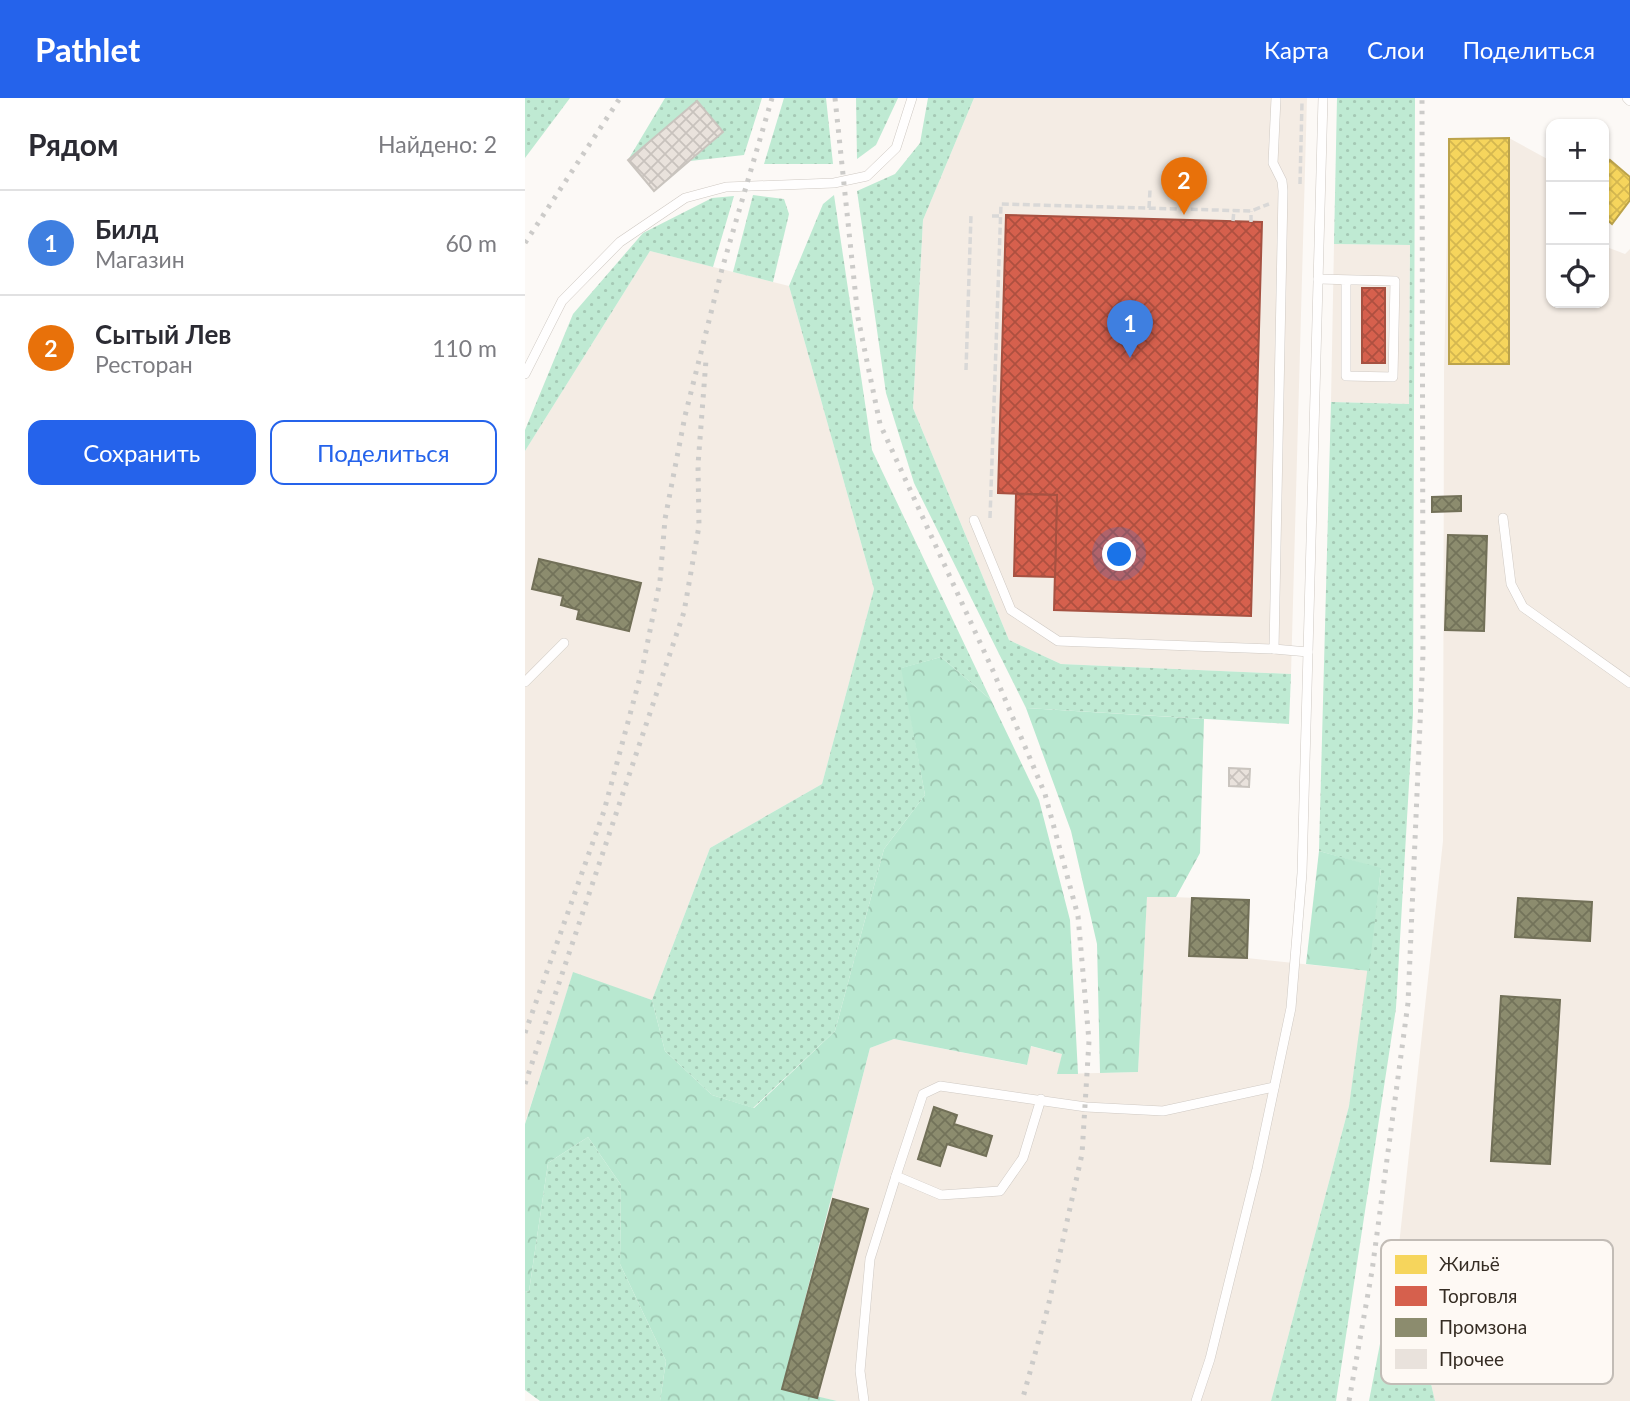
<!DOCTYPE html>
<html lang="ru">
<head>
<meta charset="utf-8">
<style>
	:root { --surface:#fff; --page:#f7f7f7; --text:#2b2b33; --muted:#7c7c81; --line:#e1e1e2; --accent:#2563eb }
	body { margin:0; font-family:Lato,sans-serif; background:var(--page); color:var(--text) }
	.controls { position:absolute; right:21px; top:21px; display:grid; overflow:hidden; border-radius:14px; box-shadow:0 2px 5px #0004 }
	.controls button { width:63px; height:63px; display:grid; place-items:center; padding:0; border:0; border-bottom:2px solid var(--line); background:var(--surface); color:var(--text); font:35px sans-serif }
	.you { position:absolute; left:595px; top:457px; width:24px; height:24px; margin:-18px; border:5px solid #fff; border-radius:50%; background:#1a73e8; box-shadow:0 0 0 10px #1a73e833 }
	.badge { display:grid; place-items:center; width:46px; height:46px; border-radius:50%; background:var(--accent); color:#fff; font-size:23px; font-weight:700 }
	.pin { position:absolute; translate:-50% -58px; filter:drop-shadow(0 2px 4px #0008) }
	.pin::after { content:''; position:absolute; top:37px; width:24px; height:21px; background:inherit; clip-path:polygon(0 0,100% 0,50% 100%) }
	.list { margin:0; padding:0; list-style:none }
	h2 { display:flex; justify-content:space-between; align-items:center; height:91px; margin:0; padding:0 28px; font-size:30px }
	h2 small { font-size:23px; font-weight:400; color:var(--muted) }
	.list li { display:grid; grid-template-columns:46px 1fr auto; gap:21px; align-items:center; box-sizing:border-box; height:105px; padding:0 28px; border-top:2px solid var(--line) }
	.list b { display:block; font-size:26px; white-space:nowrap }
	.list p { margin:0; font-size:23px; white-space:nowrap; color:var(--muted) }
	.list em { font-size:23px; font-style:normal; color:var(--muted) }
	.actions { display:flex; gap:14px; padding:21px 28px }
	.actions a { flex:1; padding:16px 0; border:2px solid var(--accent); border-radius:14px; text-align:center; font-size:24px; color:var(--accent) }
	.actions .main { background:var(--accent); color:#fff }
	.icon { flex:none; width:38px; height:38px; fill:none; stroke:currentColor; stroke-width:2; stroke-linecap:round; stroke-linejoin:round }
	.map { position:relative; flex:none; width:1105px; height:1303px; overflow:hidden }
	header { display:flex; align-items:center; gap:42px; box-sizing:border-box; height:98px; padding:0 35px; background:var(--accent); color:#fff }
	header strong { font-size:33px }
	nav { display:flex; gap:38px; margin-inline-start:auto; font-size:24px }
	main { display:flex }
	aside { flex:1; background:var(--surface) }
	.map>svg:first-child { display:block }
</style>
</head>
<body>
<header>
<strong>Pathlet</strong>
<nav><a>Карта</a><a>Слои</a><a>Поделиться</a></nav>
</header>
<main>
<aside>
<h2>Рядом<small>Найдено: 2</small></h2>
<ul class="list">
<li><span class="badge" style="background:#3f7fe0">1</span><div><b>Билд</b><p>Магазин</p></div><em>60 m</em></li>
<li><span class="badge" style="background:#e8710a">2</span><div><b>Сытый Лев</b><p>Ресторан</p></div><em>110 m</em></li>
</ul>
<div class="actions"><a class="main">Сохранить</a><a>Поделиться</a></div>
</aside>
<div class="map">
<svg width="1105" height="1303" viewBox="0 0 1105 1303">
	<defs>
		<pattern id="grass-dots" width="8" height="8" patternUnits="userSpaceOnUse" patternTransform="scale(1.75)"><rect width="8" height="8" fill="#bfead3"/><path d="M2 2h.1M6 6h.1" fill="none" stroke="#a5c9b5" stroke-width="1.8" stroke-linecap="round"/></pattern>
		<pattern id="forest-crowns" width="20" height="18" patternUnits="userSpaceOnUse" patternTransform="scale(1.75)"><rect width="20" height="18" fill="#b8e8d0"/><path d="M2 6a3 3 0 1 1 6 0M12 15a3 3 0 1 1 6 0" fill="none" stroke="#9fc7b2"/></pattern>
		<pattern id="homes-cross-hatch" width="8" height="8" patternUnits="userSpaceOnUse" patternTransform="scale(1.75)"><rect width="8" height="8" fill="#f6d55c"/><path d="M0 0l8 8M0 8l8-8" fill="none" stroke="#d4b750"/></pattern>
		<pattern id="shops-cross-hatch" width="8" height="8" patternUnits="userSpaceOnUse" patternTransform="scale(1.75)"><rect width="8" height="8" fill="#d6604d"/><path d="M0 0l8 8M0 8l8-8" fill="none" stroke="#ae5040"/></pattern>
		<pattern id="industry-cross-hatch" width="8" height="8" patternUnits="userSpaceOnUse" patternTransform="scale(1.75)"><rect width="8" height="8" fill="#8c8c6e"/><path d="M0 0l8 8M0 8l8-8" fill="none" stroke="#73735a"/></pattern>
		<pattern id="building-cross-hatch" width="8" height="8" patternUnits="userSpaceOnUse" patternTransform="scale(1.75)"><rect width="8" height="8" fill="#e9e2dc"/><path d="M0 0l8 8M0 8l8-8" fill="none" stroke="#c8c2bd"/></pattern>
	</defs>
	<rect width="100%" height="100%" fill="#fcf9f6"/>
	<!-- built -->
	<g fill="#f4ece4">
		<polygon points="449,0 782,0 766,576 536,566 484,542 388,310 398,122"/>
		<polygon points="984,40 1026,63 1026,116 1022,127 1026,129 1026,205 1079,205 1079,148 1100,156 1105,151 1105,1303 910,1303 874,1147 918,743 919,276 924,41"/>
		<polygon points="809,146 885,147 884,306 806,304"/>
		<polygon points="125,153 264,188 349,491 297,686 185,750 127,902 48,875 0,1025 0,353"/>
		<polygon points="622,798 724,802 722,860 844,873 824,1008 746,1303 312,1303 257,1291 345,950 369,941 501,967 505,948 537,956 533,976 613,974"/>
	</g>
	<!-- grass -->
	<g fill="url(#grass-dots)">
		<polygon points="0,0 45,0 0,60"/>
		<polygon points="140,0 237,0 219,57 165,63 198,34 172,3 103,62"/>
		<polygon points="259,0 301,0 308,66 239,66"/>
		<polygon points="331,0 373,0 351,47 332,61"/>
		<polygon points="403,0 449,0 398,122 388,310 484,542 536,566 766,576 764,626 501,610 389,385 361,295 332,93 370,76 395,45"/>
		<polygon points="812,0 890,0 888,617 871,910 811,1303 746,1303 824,1008 856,771 794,753 806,304 884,306 885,147 809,146"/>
		<polygon points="228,97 259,101 264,116 248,184 208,174"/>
		<polygon points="309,97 347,352 466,602 416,559 377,570 400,697 359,751 310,933 228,1010 187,997 140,953 127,902 185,750 297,686 349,491 264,188 298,106"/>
		<polygon points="209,98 188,169 125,153 0,353 0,332 48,216 118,135 187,100"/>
		<polygon points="63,1039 96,1087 95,1166 141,1263 135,1303 15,1303 0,1292 0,1194 4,1193 23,1065"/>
		<polygon points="874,1147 910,1303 844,1303"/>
	</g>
	<!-- forest -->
	<g fill="url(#forest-crowns)">
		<polygon points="416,559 466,602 514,702 545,822 553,976 532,976 537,956 506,948 502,967 369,941 345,950 257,1290 312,1303 135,1303 141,1263 95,1166 96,1087 63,1039 23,1065 4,1193 0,1194 0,1026 48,874 127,902 140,953 187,997 229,1010 310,933 359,751 400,697 376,570"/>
		<polygon points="501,610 679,621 675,755 651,799 622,799 613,974 575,975 572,846 546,733"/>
		<polygon points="794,753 856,770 844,873 781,866"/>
	</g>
	<!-- homes -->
	<g fill="url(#homes-cross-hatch)" stroke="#bca34b" stroke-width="2">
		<polygon points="984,40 984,266 924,266 924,41"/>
		<polygon points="1085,62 1105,79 1105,102 1087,126 1079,119 1079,110 1083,105 1079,101 1079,70"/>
	</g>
	<!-- shops -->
	<g fill="url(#shops-cross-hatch)" stroke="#a65141" stroke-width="2">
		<polygon points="481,117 737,124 726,518 529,512 532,397 473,395"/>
		<rect x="837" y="190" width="23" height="75"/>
		<polygon points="491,396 532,397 530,479 489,478"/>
	</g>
	<!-- industry -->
	<g fill="url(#industry-cross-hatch)" stroke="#727058" stroke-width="2">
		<polygon points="936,398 936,413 907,414 907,399"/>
		<polygon points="923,437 962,438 959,533 920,532"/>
		<polygon points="14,461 116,485 104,533 52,521 54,512 36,507 38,498 7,491"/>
		<polygon points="667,800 724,802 722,860 664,858"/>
		<polygon points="993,800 1067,804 1065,843 990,839"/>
		<polygon points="976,898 1035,902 1025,1066 966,1063"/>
		<polygon points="409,1009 432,1017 429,1026 467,1038 461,1058 422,1046 415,1068 393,1061"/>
		<polygon points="308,1101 343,1111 292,1300 257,1291"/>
	</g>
	<!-- building -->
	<g fill="url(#building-cross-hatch)" stroke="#c9c4be" stroke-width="2">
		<polygon points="172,3 198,34 129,93 103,62"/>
		<polygon points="704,670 725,671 724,689 704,688"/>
	</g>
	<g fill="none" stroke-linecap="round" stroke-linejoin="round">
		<!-- lane casing -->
		<g stroke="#cfc9c3" stroke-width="10">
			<g id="lane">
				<polyline points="1102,0 1105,3"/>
				<polyline points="793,181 870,183 868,279 821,278 821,182"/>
				<polyline points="0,276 37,203 95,144 160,100 201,89 309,85 342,78 371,50 387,0"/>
				<polyline points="978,420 986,486 998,509 1105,585"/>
				<polyline points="449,422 486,512 533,543 749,551 758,93 757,83 748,65 751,0"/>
				<polyline points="749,551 783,554"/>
				<polyline points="0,584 39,545"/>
				<polyline points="516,1001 498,1060 475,1093 416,1097 371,1078 398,996 415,988 561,1009 638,1013 749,989"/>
				<polyline points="339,1303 335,1273 345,1161 371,1078"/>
				<polyline points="671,1303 685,1261 732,1071 766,910 777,775 798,0"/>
			</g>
		</g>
		<!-- path -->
		<g stroke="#d9d8d7" stroke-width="3.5" stroke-dasharray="7 3.5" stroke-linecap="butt">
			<polyline points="775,86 777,4"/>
			<polyline points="624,110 625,92"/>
			<polyline points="467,118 475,118"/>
			<polyline points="708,123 709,112"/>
			<polyline points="726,124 726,113"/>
			<polyline points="441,272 446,117"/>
			<polyline points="465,420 476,106 726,113 744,106"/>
		</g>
		<!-- lane -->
		<use href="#lane" stroke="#fffefe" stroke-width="9"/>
		<!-- rail -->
		<g stroke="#cccbc9" stroke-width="5" stroke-dasharray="3.5 7" stroke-linecap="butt">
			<polyline points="310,0 333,220 355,326 469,575 520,696 553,818 564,943 557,1056 523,1209 497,1303"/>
			<polyline points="0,145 95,0"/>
			<polyline points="0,935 79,713 117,572 135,483 140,421 160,318 197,171 247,0"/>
			<polyline points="0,986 159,514 174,428 173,367 181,262"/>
			<polyline points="824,1303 847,1173 883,905 898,556 897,0"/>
		</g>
	</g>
	<!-- legend -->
	<rect x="856" y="1142" width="232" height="144" rx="10" fill="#fef9f4" stroke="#c2bcb6" stroke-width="2"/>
	<rect x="870" y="1157" width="32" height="19" fill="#f6d55c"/>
	<rect x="870" y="1188" width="32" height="20" fill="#d6604d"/>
	<rect x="870" y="1220" width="32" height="19" fill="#8c8c6e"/>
	<rect x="870" y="1251" width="32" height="20" fill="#e9e2dc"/>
	<g font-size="19" fill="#362d24">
		<text x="914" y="1173">Жильё</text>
		<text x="914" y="1205">Торговля</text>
		<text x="914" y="1236">Промзона</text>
		<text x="914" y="1268">Прочее</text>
	</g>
</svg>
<div class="controls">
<button>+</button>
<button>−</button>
<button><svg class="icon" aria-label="locate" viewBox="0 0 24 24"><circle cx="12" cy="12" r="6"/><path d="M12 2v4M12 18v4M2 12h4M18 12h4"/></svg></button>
</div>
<div class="you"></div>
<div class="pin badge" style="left:605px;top:260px;background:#3f7fe0">1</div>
<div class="pin badge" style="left:659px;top:117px;background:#e8710a">2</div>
</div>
</main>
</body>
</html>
